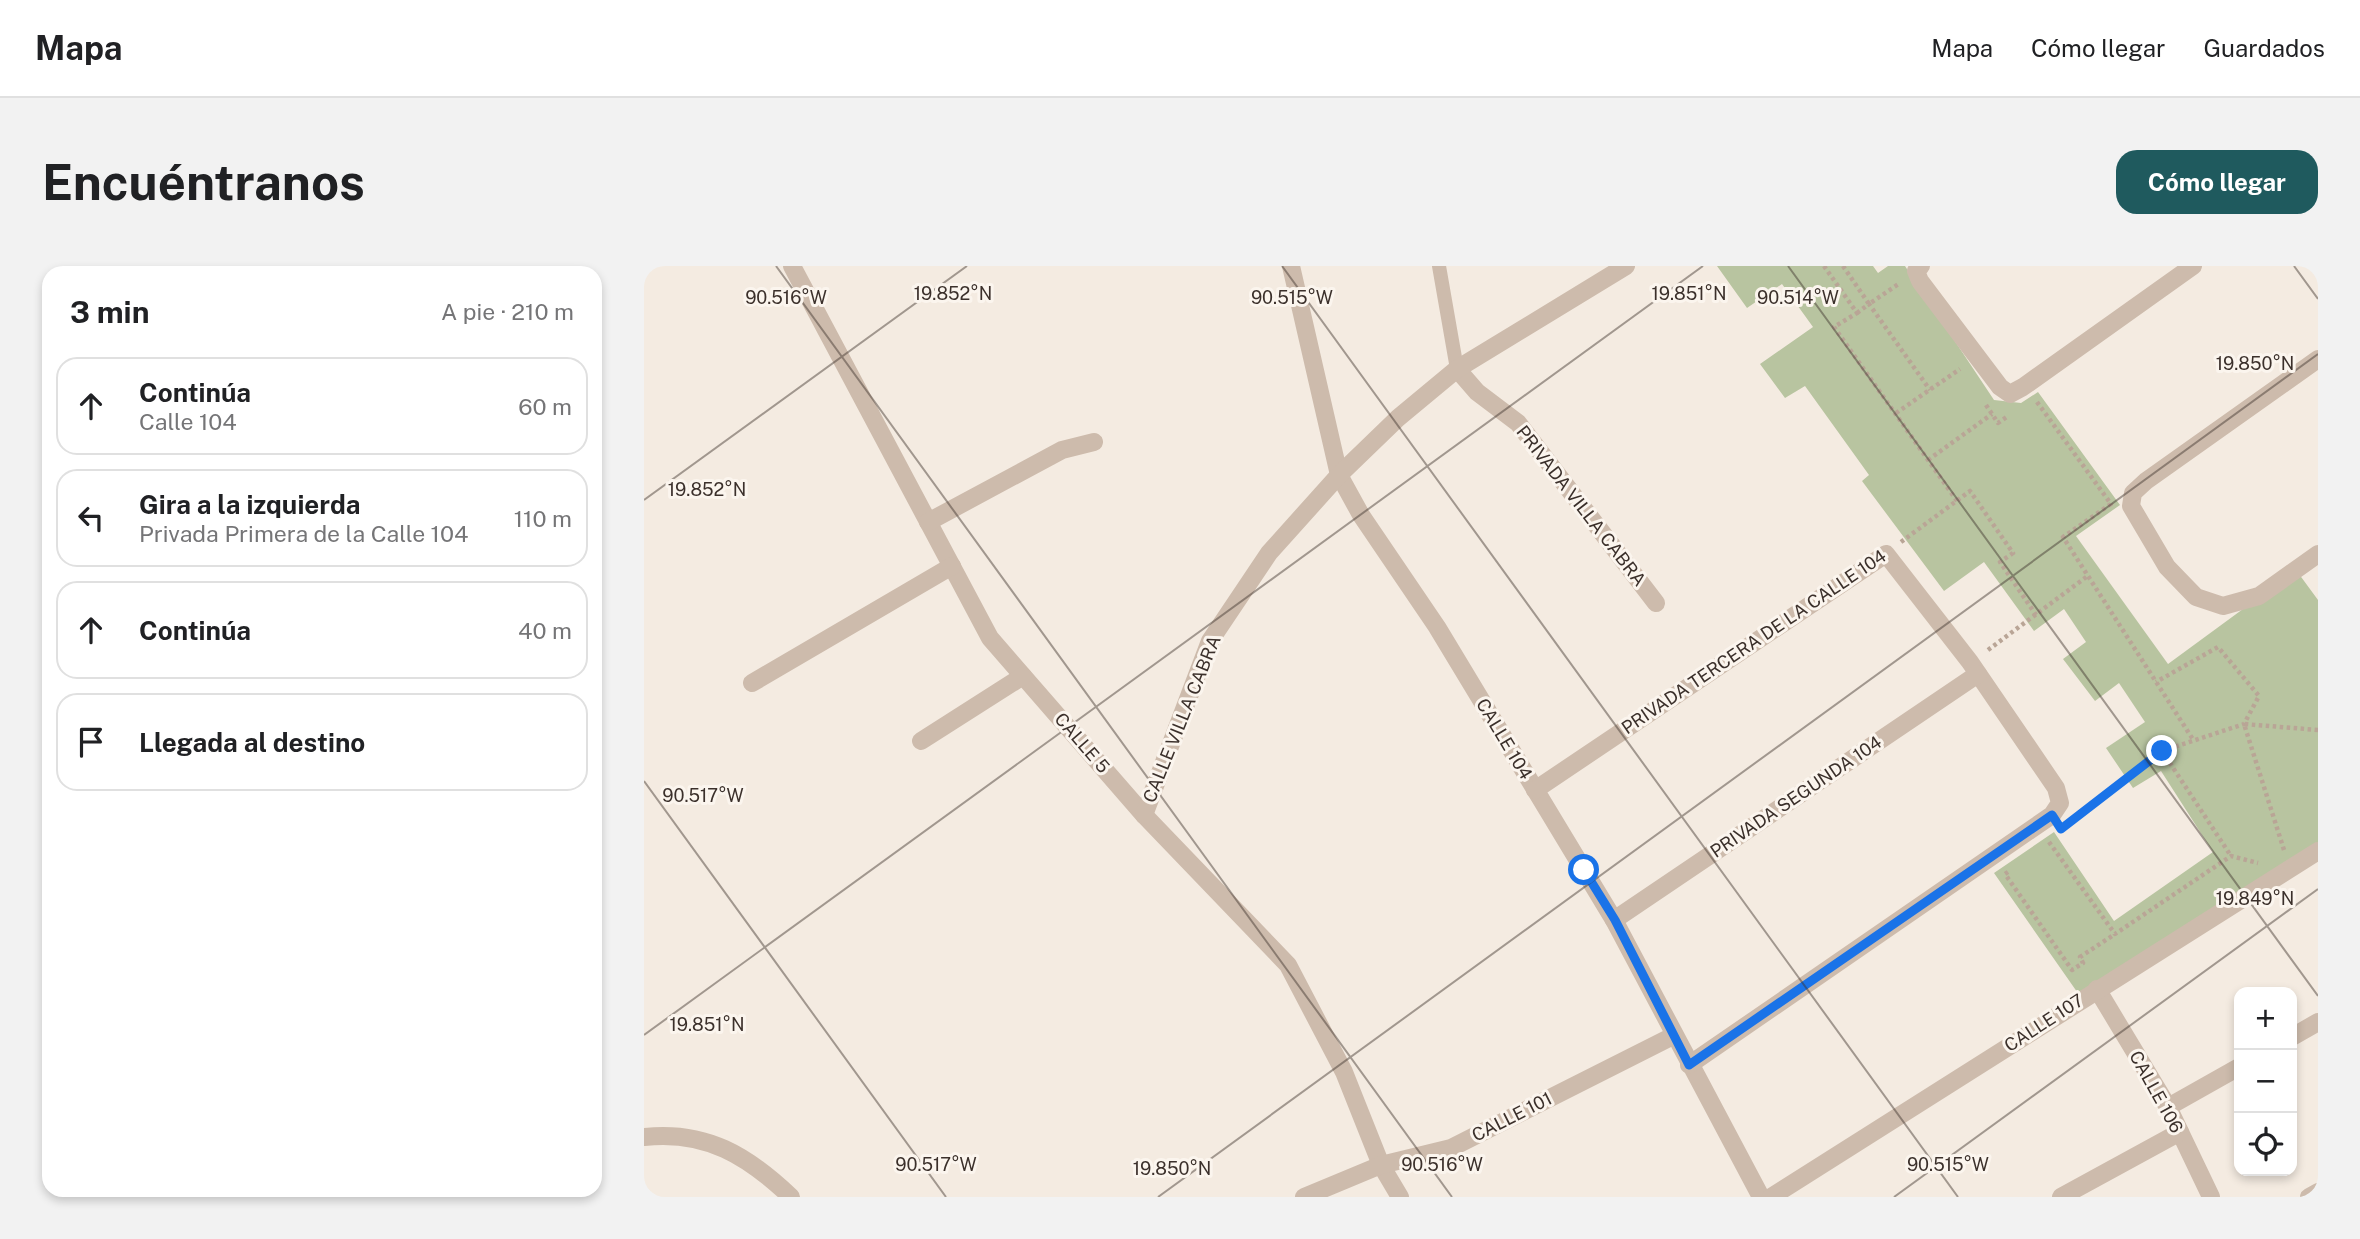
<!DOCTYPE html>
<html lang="es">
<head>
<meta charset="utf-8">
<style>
	:root { --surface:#fff; --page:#f2f2f2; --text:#202124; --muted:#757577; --line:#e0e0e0; --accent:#1f5a5e }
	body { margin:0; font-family:"Public Sans",sans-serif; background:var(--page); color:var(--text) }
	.controls { position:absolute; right:21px; bottom:21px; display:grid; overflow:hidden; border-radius:14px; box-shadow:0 4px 10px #0003 }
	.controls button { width:63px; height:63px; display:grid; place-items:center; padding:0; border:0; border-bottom:2px solid var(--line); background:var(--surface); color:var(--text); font:35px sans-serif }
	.stop { position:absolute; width:21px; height:21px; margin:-16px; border:5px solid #1a73e8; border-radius:50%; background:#fff }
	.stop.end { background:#1a73e8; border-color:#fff; box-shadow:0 2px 7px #0008 }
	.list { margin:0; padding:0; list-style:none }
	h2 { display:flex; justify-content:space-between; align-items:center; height:91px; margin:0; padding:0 28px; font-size:30px }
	h2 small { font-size:23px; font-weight:400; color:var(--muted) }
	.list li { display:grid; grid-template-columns:46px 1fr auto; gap:21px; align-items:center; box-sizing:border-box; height:98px; margin:0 14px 14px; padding:0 14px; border:2px solid var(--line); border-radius:21px }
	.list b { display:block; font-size:26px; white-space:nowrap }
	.list p { margin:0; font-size:23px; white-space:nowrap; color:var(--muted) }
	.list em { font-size:23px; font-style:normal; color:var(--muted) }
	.icon { flex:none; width:38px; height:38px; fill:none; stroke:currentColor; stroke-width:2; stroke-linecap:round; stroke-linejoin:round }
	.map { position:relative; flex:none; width:1674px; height:931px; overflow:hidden; border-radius:21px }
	header { display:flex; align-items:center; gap:42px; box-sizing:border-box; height:98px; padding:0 35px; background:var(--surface); border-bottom:2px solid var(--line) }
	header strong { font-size:33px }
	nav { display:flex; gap:38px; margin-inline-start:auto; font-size:24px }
	.intro { display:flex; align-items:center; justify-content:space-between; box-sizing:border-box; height:168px; padding:0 42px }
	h1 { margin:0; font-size:49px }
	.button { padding:18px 32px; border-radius:21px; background:var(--accent); color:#fff; font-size:24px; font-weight:700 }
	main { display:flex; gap:42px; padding:0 42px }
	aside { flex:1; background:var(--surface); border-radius:21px; box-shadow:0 4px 10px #0003 }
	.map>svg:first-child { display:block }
</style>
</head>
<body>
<header>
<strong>Mapa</strong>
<nav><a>Mapa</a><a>Cómo llegar</a><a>Guardados</a></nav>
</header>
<div class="intro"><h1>Encuéntranos</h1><a class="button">Cómo llegar</a></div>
<main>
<aside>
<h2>3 min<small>A pie · 210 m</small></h2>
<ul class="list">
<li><svg class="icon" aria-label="ahead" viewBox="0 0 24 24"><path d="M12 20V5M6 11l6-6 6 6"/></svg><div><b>Continúa</b><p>Calle 104</p></div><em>60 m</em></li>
<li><svg class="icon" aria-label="left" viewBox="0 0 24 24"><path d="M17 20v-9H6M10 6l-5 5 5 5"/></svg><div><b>Gira a la izquierda</b><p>Privada Primera de la Calle 104</p></div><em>110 m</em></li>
<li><svg class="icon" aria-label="ahead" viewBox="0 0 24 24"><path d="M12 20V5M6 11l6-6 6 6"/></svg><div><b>Continúa</b></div><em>40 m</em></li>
<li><svg class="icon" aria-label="arrive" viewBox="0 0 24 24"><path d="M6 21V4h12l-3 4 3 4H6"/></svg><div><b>Llegada al destino</b></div></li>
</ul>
</aside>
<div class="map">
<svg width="1674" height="931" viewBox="0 0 1674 931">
	<rect width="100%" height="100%" fill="#f4ebe1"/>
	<!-- green -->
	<polygon fill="#b8c4a0" points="1073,0 1229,0 1234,7 1244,0 1261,0 1350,134 1377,137 1394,126 1476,239 1432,270 1524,398 1652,304 1674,334 1674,585 1438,733 1350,607 1410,566 1470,655 1569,586 1517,505 1489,522 1462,482 1501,456 1475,417 1451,435 1419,393 1442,376 1420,343 1390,365 1340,296 1300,325 1218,215 1225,209 1161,120 1141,132 1116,98 1169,61 1138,18 1103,42"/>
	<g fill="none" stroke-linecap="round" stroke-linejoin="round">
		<!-- path -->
		<g stroke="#b9a596" stroke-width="4.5" stroke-dasharray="3.5 3.5" stroke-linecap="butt">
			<polyline points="1180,0 1213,47 1190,61 1313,235"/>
			<polyline points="1199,0 1225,38 1256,17"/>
			<polyline points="1213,47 1225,38 1286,124"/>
			<polyline points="1393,136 1467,238 1419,271 1550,475"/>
			<polyline points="1342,139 1354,157 1364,150"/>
			<polyline points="1252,147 1316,103"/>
			<polyline points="1284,194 1348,148"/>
			<polyline points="1257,276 1326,225 1369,287 1356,296 1392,349"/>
			<polyline points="1344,384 1445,309"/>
			<polyline points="1518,485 1587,590"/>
			<polyline points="1435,549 1518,485 1600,458 1615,430 1574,381 1512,416"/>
			<polyline points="1405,576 1471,668 1587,590 1614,597"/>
			<polyline points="1640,584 1600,458 1674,464"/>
			<polyline points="1364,606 1361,608 1428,704 1439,697 1436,691 1471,668"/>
		</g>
		<!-- service -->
		<polyline stroke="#cdbbac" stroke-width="14" points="795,0 813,103"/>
		<!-- minor -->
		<g stroke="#cdbbac" stroke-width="18">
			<polyline points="148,0 346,372 500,549 644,699 700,806 737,899 756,931"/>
			<polyline points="647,0 695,209 717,249 793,361 970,654 1117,931"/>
			<polyline points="1277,0 1272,5 1276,15 1356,121 1366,128 1379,121 1549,0"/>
			<polyline points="1674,93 1502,215 1489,227 1487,240 1523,301 1552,331 1579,340 1615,330 1674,288"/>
			<polyline points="813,103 833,126 874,157 1012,337"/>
			<polyline points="284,256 418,184 450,176"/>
			<polyline points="108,417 308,300"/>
			<polyline points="277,475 379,410"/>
			<polyline points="891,524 1242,288 1326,396 1412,522 1416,537 1408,549 1045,799"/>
			<polyline points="500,549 566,375 625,287 695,209 754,152 813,103 982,0"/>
			<polyline points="970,654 1334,408"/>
			<polyline points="1453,723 1524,841 1567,931"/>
			<polyline points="1648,771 1674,756"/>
			<polyline points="1524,841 1595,801"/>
			<path d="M 0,871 C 62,864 104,890 147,931"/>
			<polyline points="660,931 737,899 807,882 1029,770"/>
			<polyline points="1127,931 1674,585"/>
			<polyline points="1417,931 1536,866"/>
			<polyline points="1665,931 1674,926"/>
		</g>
	</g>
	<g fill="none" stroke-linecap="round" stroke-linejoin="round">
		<!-- route -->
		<polyline stroke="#1a73e8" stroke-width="9" points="940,604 971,654 1045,799 1408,549 1417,563 1518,485"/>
	</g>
	<!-- ticks -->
	<path fill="none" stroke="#3b302b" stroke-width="2" stroke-opacity="0.45" d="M 132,0 L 808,931M 638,0 L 1314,931M 1144,0 L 1674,730M 1650,0 L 1674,33M 0,234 L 323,0M 0,515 L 302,931M 0,769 L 1059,0M 514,931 L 1674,88M 1250,931 L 1674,623"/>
	<g text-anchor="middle" stroke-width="6" stroke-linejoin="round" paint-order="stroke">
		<!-- street labels -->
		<g font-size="18" fill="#3b302b" stroke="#fbf5ee">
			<text transform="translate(937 240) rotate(52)" y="6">PRIVADA VILLA CABRA</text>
			<text transform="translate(1110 376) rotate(-34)" y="6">PRIVADA TERCERA DE LA CALLE 104</text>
			<text transform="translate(538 453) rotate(-68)" y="6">CALLE VILLA CABRA</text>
			<text transform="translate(860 473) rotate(59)" y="6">CALLE 104</text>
			<text transform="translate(438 477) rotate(49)" y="6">CALLE 5</text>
			<text transform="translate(1152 531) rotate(-34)" y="6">PRIVADA SEGUNDA 104</text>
			<text transform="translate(1400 757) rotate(-33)" y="6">CALLE 107</text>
			<text transform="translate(1512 826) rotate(61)" y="6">CALLE 106</text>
			<text transform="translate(868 851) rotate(-27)" y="6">CALLE 101</text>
		</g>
	</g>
	<g font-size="18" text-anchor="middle" fill="#3b302b" stroke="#fbf5ee" stroke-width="6" stroke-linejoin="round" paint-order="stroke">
		<text x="309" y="34">19.852°N</text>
		<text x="1045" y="34">19.851°N</text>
		<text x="142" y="38">90.516°W</text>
		<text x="648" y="38">90.515°W</text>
		<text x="1154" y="38">90.514°W</text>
		<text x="1611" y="104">19.850°N</text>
		<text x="63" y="230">19.852°N</text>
		<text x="59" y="536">90.517°W</text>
		<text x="1611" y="639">19.849°N</text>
		<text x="63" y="765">19.851°N</text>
		<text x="292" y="905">90.517°W</text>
		<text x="798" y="905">90.516°W</text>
		<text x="1304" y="905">90.515°W</text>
		<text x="528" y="909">19.850°N</text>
	</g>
</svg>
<div class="controls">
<button>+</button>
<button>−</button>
<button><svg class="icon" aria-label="locate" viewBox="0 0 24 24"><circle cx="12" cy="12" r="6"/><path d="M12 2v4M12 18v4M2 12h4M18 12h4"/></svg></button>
</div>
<div class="stop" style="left:940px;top:604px"></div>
<div class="stop end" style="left:1518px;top:485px"></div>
</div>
</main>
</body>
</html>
